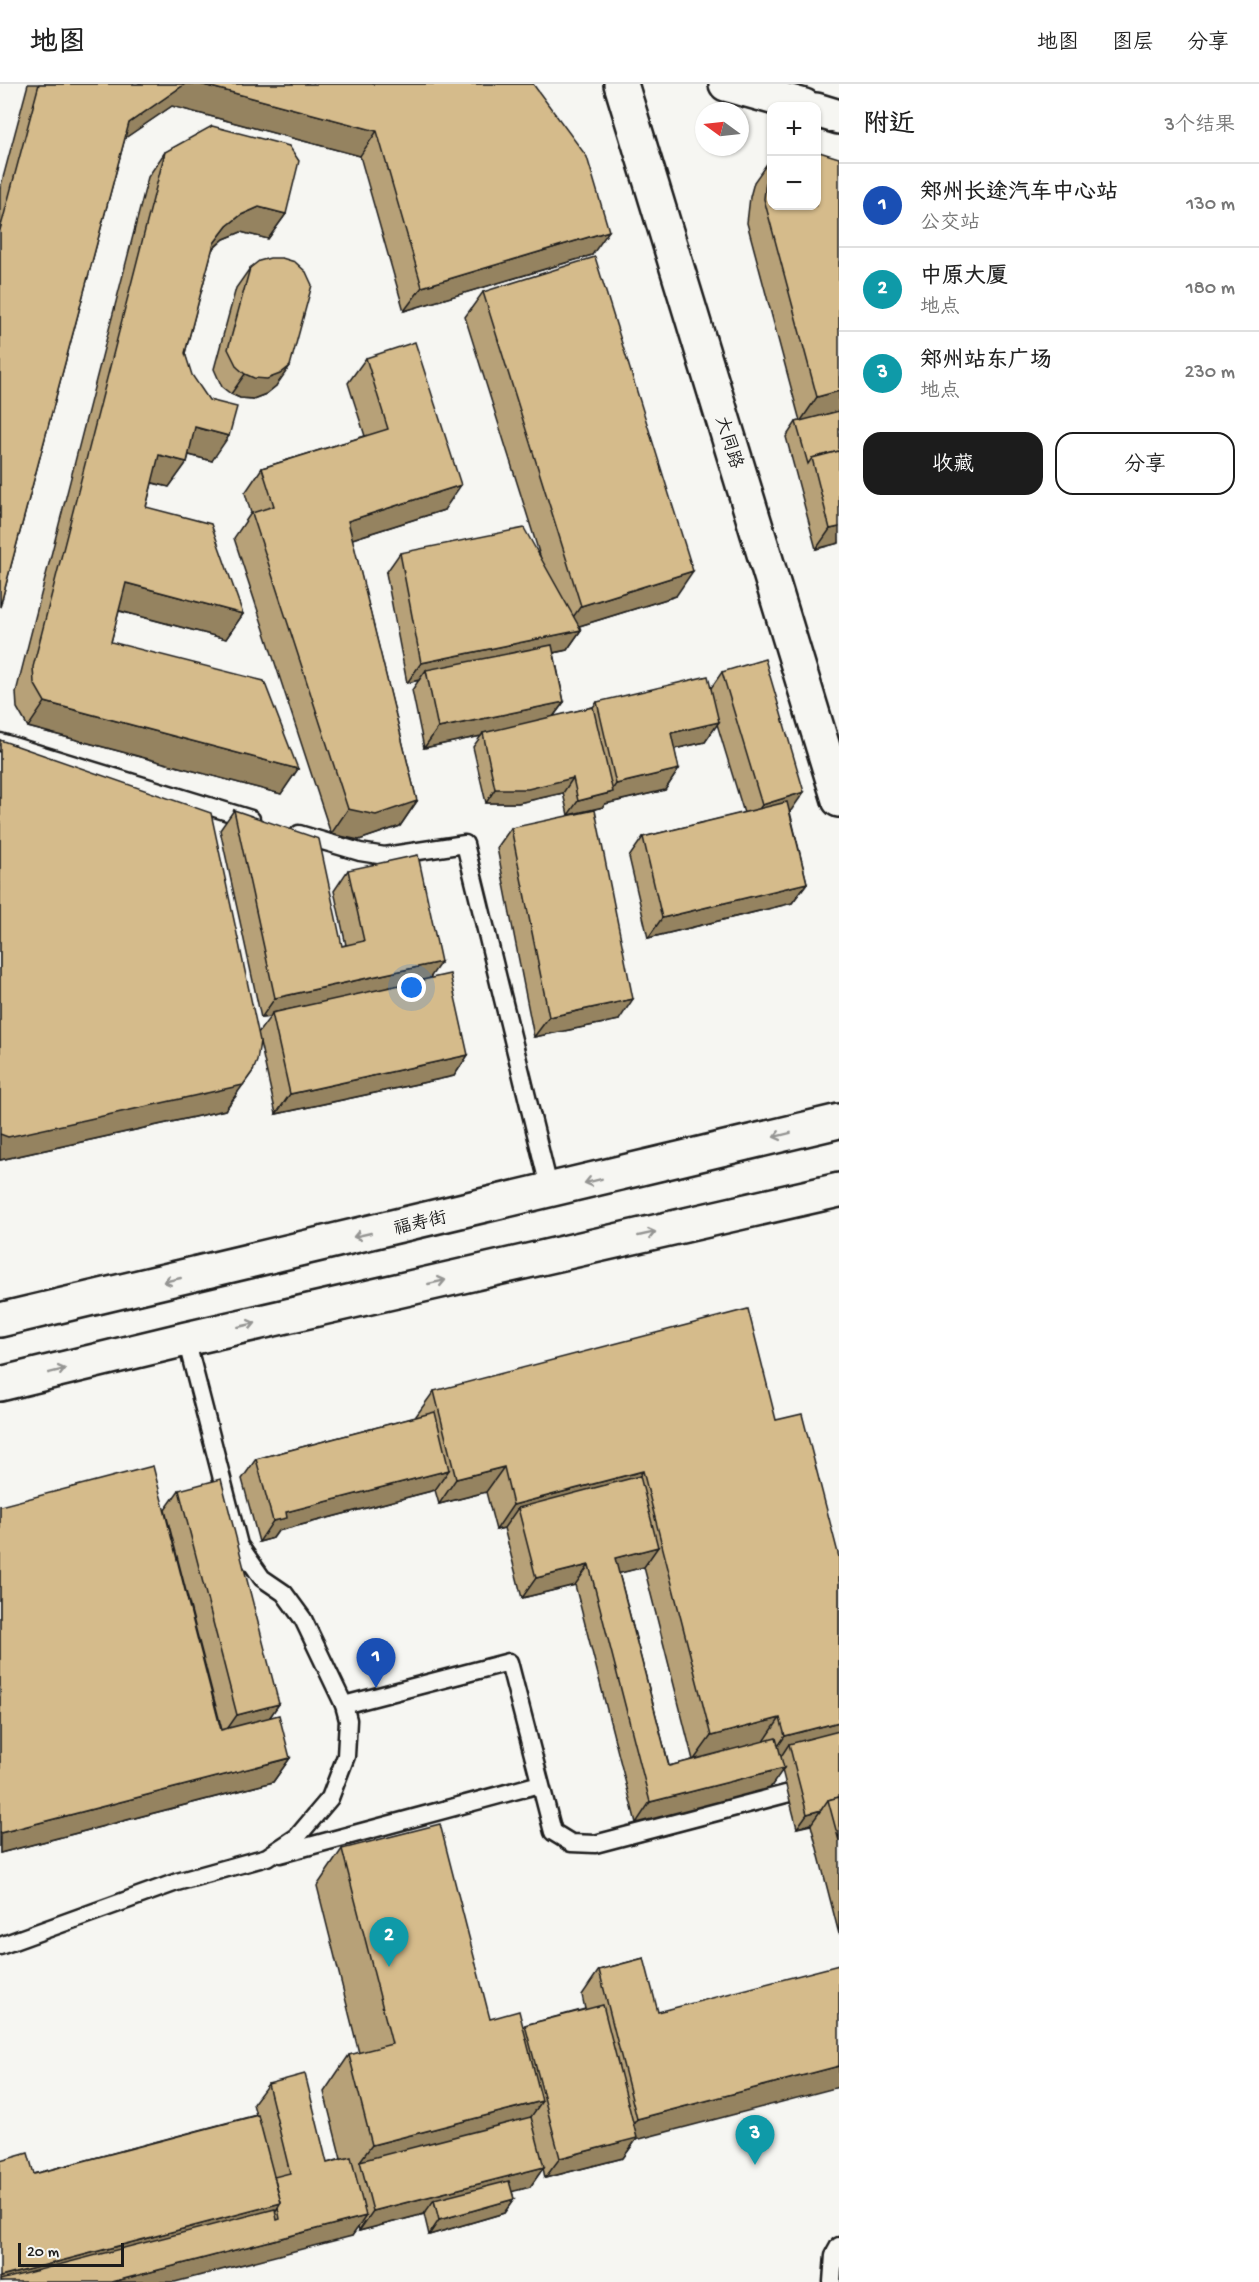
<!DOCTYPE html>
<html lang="zh">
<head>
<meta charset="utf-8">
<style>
	:root { --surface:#fff; --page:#f2f2f2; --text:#222; --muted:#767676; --line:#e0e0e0; --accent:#1c1c1c }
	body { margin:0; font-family:"Gochi Hand","LXGW WenKai TC",sans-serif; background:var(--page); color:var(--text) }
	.controls { position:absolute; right:18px; top:18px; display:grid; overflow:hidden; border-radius:12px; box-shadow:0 2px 4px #0004 }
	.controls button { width:54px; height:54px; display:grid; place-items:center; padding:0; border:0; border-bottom:2px solid var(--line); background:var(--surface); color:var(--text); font:30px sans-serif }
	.compass { position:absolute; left:695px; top:18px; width:54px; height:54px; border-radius:50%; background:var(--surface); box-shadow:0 2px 4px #0004; rotate:285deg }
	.scale { position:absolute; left:18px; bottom:15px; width:106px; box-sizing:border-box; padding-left:6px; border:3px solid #1c1c1c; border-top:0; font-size:16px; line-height:21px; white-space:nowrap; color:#1c1c1c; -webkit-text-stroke:4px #f6f6f2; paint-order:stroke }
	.you { position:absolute; left:412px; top:904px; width:21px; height:21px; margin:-15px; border:4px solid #fff; border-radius:50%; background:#1a73e8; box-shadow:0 0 0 9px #1a73e833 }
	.badge { display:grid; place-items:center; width:39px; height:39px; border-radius:50%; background:var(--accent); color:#fff; font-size:20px; font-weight:700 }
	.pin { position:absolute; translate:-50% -50px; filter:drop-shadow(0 2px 3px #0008) }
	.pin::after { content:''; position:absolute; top:32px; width:21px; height:18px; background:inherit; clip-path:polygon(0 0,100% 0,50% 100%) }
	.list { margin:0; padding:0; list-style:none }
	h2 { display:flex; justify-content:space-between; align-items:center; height:78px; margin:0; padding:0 24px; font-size:26px }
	h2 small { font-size:20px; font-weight:400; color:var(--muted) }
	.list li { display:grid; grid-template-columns:39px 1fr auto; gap:18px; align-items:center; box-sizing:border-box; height:84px; padding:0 24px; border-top:2px solid var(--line) }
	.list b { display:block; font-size:22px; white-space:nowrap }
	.list p { margin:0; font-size:20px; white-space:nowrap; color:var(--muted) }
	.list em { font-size:20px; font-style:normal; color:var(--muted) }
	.actions { display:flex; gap:12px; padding:18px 24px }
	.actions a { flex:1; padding:14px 0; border:2px solid var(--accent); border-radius:18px; text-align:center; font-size:21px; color:var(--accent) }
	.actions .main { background:var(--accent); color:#fff }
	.map { position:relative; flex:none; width:839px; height:2198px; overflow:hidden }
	header { display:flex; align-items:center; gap:36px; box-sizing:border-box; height:84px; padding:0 30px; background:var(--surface); border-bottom:2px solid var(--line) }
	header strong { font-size:28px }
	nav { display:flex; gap:33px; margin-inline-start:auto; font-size:21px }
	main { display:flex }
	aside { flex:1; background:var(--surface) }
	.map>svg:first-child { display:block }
</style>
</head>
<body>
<header>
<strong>地图</strong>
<nav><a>地图</a><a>图层</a><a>分享</a></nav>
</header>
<main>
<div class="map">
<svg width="839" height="2198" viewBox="0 0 839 2198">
	<rect width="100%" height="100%" fill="#f6f6f2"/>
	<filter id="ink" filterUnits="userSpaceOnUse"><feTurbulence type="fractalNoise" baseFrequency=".0167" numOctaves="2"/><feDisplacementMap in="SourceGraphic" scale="12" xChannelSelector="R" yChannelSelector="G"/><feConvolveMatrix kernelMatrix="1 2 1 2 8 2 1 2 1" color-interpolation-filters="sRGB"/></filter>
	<g filter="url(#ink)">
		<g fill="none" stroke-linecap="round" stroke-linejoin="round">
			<!-- lane casing -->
			<g stroke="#1c1c1c" stroke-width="21">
				<g id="lane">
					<polyline points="0,658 251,735"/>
					<polyline points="299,750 360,768 385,772 465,760 550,1107"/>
					<polyline points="344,1621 509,1578 553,1748 571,1759 595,1760 839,1696"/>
					<polyline points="280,1770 540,1700"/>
					<polyline points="0,1862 177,1798 267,1773 297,1753 330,1714 346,1672 348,1636 344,1621 303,1535 284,1509 262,1494 239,1461 186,1255"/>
					<polyline points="832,2198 834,2171 839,2162"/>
				</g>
			</g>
			<!-- street casing -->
			<g stroke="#1c1c1c" stroke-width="38">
				<g id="street">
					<polyline points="621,0 839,716"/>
					<polyline points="726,0 804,22"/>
					<polyline points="816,26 839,33"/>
				</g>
			</g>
			<!-- secondary casing -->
			<g stroke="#1c1c1c" stroke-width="38">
				<g id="secondary">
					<polyline points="0,1236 839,1037"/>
					<polyline points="0,1300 186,1255 839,1106"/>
				</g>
			</g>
			<!-- lane -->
			<use href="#lane" stroke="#f6f6f2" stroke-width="16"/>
			<!-- street -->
			<use href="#street" stroke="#f6f6f2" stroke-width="33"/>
			<!-- secondary -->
			<use href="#secondary" stroke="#f6f6f2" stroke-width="33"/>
		</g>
		<!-- wall -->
		<g fill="#b7a178" stroke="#1c1c1c" stroke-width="1.5" fill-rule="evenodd">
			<polygon points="28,0 533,0 592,171 404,227 360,72 172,22 125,54 0,523 0,105"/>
			<polygon points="165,68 286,130 268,155 241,148 224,155 212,166 185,269 212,377 189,371 187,378 169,403 152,399 146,423 243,530 226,555 119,527 111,558 298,685 281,710 28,643 17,624 16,608 148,93"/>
			<polygon points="771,74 816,122 839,459 816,465 786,353 796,338 800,337 747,139 750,113 754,98"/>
			<polygon points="250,184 276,302 266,310 253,315 240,314 231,310 222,303 214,285 236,204"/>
			<polygon points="483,208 676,512 579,542 581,546 567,566 554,569 564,618 553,633 593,623 597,618 711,604 722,588 790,728 807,799 792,819 648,854 629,773 643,753 744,729 717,640 705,658 674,665 679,685 665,706 605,720 603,723 568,731 563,709 518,719 486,719 473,663 481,652 424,664 412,606 419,596 407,599 386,489 400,469 541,475 465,233"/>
			<polygon points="366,274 444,426 352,455 417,717 400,742 359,756 331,750 234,454 251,429 245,409 262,384 365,352 348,299"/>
			<polygon points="0,656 258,949 270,933 261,934 220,746 234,726 342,862 346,861 334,807 348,786 430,894 468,971 454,992 276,1030 260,958 236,1012 225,1026 0,1076"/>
			<polygon points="511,744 619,936 534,953 497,764"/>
			<path d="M 434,1307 L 776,1336 L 839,1473 L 839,1850 L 811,1741 L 797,1744 L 782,1686 L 770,1704 L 636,1739 L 575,1501 L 522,1514 L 504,1444 L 496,1446 L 486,1408 L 439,1420 L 435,1406 L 278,1447 L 273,1454 L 259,1458 L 242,1395 L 256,1375 L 417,1333 L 416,1332 ZM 644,1483 L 693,1676 L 669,1682 L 619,1489 Z"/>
			<polygon points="179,1406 279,1620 269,1634 290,1674 273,1698 0,1769 0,1422 221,1646 222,1646 165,1426"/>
			<polygon points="342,1765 490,1935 523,1943 525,1941 585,1925 582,1911 599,1886 644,1874 636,2056 623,2074 545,2094 543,2084 530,2103 512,2107 514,2115 504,2129 429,2151 424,2130 359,2147 358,2143 352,2152 34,2090 256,2031 253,2020 268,2000 327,2079 341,2075 324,2008 349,1971 359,1969 317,1802"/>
		</g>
		<!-- shaded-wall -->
		<g fill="#958361" stroke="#1c1c1c" stroke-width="1.5">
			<polygon points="185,0 200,0 377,47 360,72 172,22 112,63 129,39"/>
			<polygon points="259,123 286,130 268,155 241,148 224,155 210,167 214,159 227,142 241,131"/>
			<polygon points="609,147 592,171 404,227 422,203"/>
			<polygon points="290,282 276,302 266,310 253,315 240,314 231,310 245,290"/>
			<polygon points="839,307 839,327 800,338 817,313"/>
			<polygon points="195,343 229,352 212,377 178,368"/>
			<polygon points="159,371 187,378 169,403 142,396"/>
			<polygon points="461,401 444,426 330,462 348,437"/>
			<polygon points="839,443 839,459 816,465 830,445"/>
			<polygon points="693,487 676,512 563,547 581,522"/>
			<polygon points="126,499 243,530 226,555 109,524"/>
			<polygon points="581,546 567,566 428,594 426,586 419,596 407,599 421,579"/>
			<polygon points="45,618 298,685 281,710 28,643"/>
			<polygon points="564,618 549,638 483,649 481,652 424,664 438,644"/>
			<polygon points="719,638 705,658 656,669 671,649"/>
			<polygon points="679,685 665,706 605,720 603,723 568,731 578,717 610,709 616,700"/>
			<polygon points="573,694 563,709 518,719 486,719 495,705"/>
			<polygon points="804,708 790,728 748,741 762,721"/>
			<polygon points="417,717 400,742 359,756 331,750 348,725"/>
			<polygon points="807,799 792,819 648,854 662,834"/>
			<polygon points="441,878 427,898 272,929 270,933 261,934 275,914"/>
			<polygon points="633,915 619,936 534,953 549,933"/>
			<polygon points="468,971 454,992 276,1030 290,1010"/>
			<polygon points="253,987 225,1026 0,1076 0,1050"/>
			<polygon points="504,1383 486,1408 439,1420 456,1395"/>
			<polygon points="449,1386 435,1406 278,1447 273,1454 259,1458 273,1437 286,1428"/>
			<polygon points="643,1387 626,1412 518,1424 504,1444 496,1446 513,1421"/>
			<polygon points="658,1463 644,1483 601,1494 615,1474"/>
			<polygon points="589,1481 575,1501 522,1514 536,1494"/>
			<polygon points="279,1620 265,1640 223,1651 237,1631"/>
			<polygon points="780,1634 763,1659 693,1677 711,1652"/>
			<polygon points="839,1638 839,1659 789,1660 780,1674 768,1677 785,1652"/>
			<polygon points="290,1674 273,1698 0,1769 0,1749"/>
			<polygon points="784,1684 770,1704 636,1739 650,1718"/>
			<polygon points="821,1726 811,1740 797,1744 807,1730"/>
			<polygon points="839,1982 839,2003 636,2056 623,2074 545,2094 560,2074 621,2058 637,2035"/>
			<polygon points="542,2017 517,2053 360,2077 372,2061"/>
			<polygon points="544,2083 530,2103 437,2127 434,2116 424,2130 359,2147 373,2127"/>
			<polygon points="514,2115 504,2129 429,2151 439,2136"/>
			<polygon points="281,2119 264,2144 0,2198 0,2193"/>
			<polygon points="366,2132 352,2152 175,2198 112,2198"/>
		</g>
		<!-- building -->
		<g fill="#d5bb8b" stroke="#1c1c1c" stroke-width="1.5">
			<polygon points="39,0 185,0 129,39 0,523 0,146"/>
			<polygon points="200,0 533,0 587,73 609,147 422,203 377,47"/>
			<polygon points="212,42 289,62 299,77 286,130 259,123 241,131 227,142 214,159 185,269 192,291 209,316 237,323 229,352 195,343 187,378 159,371 146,423 211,440 243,530 126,499 111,558 264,597 298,685 45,618 34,599 33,583 165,68"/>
			<polygon points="816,67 839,74 839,307 817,313 764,115 767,88 771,74 771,122 816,122"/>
			<polygon points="595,173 693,487 581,522 483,208"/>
			<polygon points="270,174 282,174 295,178 306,188 312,201 290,282 280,290 267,295 254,294 245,290 237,283 228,265 250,184 259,177"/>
			<polygon points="415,258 461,401 348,437 417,717 376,731 348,725 252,429 274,422 262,384 388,345 366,274"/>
			<polygon points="839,327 839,367 812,374 808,380 796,338"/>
			<polygon points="839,367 839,443 830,445 812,374"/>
			<polygon points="524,444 581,546 421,579 400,469"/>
			<polygon points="552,561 564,618 438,644 426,586"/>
			<polygon points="765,575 804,708 762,721 722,588"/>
			<polygon points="708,592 719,638 671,649 679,685 616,700 597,618"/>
			<polygon points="593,623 613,708 578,717 573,694 528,705 495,705 483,649"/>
			<polygon points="0,656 211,729 260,957 257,977 253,987 243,1001 8,1053 0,1050"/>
			<polygon points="787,718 807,799 662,834 643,753"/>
			<polygon points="234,726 319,755 342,862 364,857 348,786 418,771 441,878 275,914"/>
			<polygon points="595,726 633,915 549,933 511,744"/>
			<polygon points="450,890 468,971 290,1010 272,929"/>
			<polygon points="748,1225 776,1336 802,1330 839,1473 839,1638 785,1652 780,1634 711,1652 643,1387 513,1421 504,1383 456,1395 434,1307"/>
			<polygon points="435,1328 449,1386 286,1428 287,1434 273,1437 256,1375"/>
			<polygon points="153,1382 221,1646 279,1631 290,1674 0,1749 0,1422"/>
			<polygon points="640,1392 658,1463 615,1474 669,1682 776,1654 784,1684 650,1718 589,1481 536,1494 518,1424"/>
			<polygon points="221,1395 279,1620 237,1631 179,1406"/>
			<polygon points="839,1647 839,1713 828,1716 821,1726 807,1730 789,1660"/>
			<polygon points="839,1713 839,1757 828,1716"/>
			<polygon points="440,1740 490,1935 519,1927 542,2017 372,2061 349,1971 392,1960 342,1765"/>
			<polygon points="644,1874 658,1928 839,1881 839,1982 637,2035 599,1886"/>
			<polygon points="603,1921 637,2054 560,2074 525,1941"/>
			<polygon points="305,1990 327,2079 351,2073 366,2132 112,2198 0,2198 0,2196 275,2125 277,2136 280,2135 278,2124 281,2119 274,2093 290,2089 268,2000"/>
			<polygon points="258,2031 281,2119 0,2193 0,2077 28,2069 34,2090"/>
			<polygon points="531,2033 544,2083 373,2127 360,2077"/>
			<polygon points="509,2097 514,2115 439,2136 434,2116"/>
		</g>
		<!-- one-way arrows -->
		<defs><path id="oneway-shaft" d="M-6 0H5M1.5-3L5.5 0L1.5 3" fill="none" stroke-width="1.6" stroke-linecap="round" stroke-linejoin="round" transform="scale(1.5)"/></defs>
		<g stroke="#949492">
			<use href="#oneway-shaft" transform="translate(782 1051) rotate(166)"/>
			<use href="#oneway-shaft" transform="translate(593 1097) rotate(166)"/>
			<use href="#oneway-shaft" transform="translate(647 1150) rotate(-13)"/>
			<use href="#oneway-shaft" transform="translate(362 1151) rotate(167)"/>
			<use href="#oneway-shaft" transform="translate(172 1196) rotate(167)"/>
			<use href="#oneway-shaft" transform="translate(437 1198) rotate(-13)"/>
			<use href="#oneway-shaft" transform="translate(247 1241) rotate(-13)"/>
			<use href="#oneway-shaft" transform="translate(57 1287) rotate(-14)"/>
		</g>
	</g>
	<g text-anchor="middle" stroke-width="6" stroke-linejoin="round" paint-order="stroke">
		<!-- street labels -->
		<g font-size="18" fill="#1c1c1c" stroke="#f6f6f2">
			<text transform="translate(730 358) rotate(73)" y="6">大同路</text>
			<text transform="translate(420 1138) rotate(-13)" y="6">福寿街</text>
		</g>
	</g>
</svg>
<div class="controls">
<button>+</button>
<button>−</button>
</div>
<svg class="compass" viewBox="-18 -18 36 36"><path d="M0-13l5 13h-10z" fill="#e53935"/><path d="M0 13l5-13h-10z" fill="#767676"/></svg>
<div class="scale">20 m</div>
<div class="you"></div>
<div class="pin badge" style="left:376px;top:1604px;background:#1a4fb4">1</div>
<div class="pin badge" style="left:389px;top:1883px;background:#0f9aa8">2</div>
<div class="pin badge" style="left:755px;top:2081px;background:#0f9aa8">3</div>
</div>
<aside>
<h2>附近<small>3个结果</small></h2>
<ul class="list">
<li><span class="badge" style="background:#1a4fb4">1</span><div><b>郑州长途汽车中心站</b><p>公交站</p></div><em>130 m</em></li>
<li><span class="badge" style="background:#0f9aa8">2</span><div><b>中原大厦</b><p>地点</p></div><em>180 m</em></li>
<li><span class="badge" style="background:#0f9aa8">3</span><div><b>郑州站东广场</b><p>地点</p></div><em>230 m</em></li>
</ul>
<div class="actions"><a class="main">收藏</a><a>分享</a></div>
</aside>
</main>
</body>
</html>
